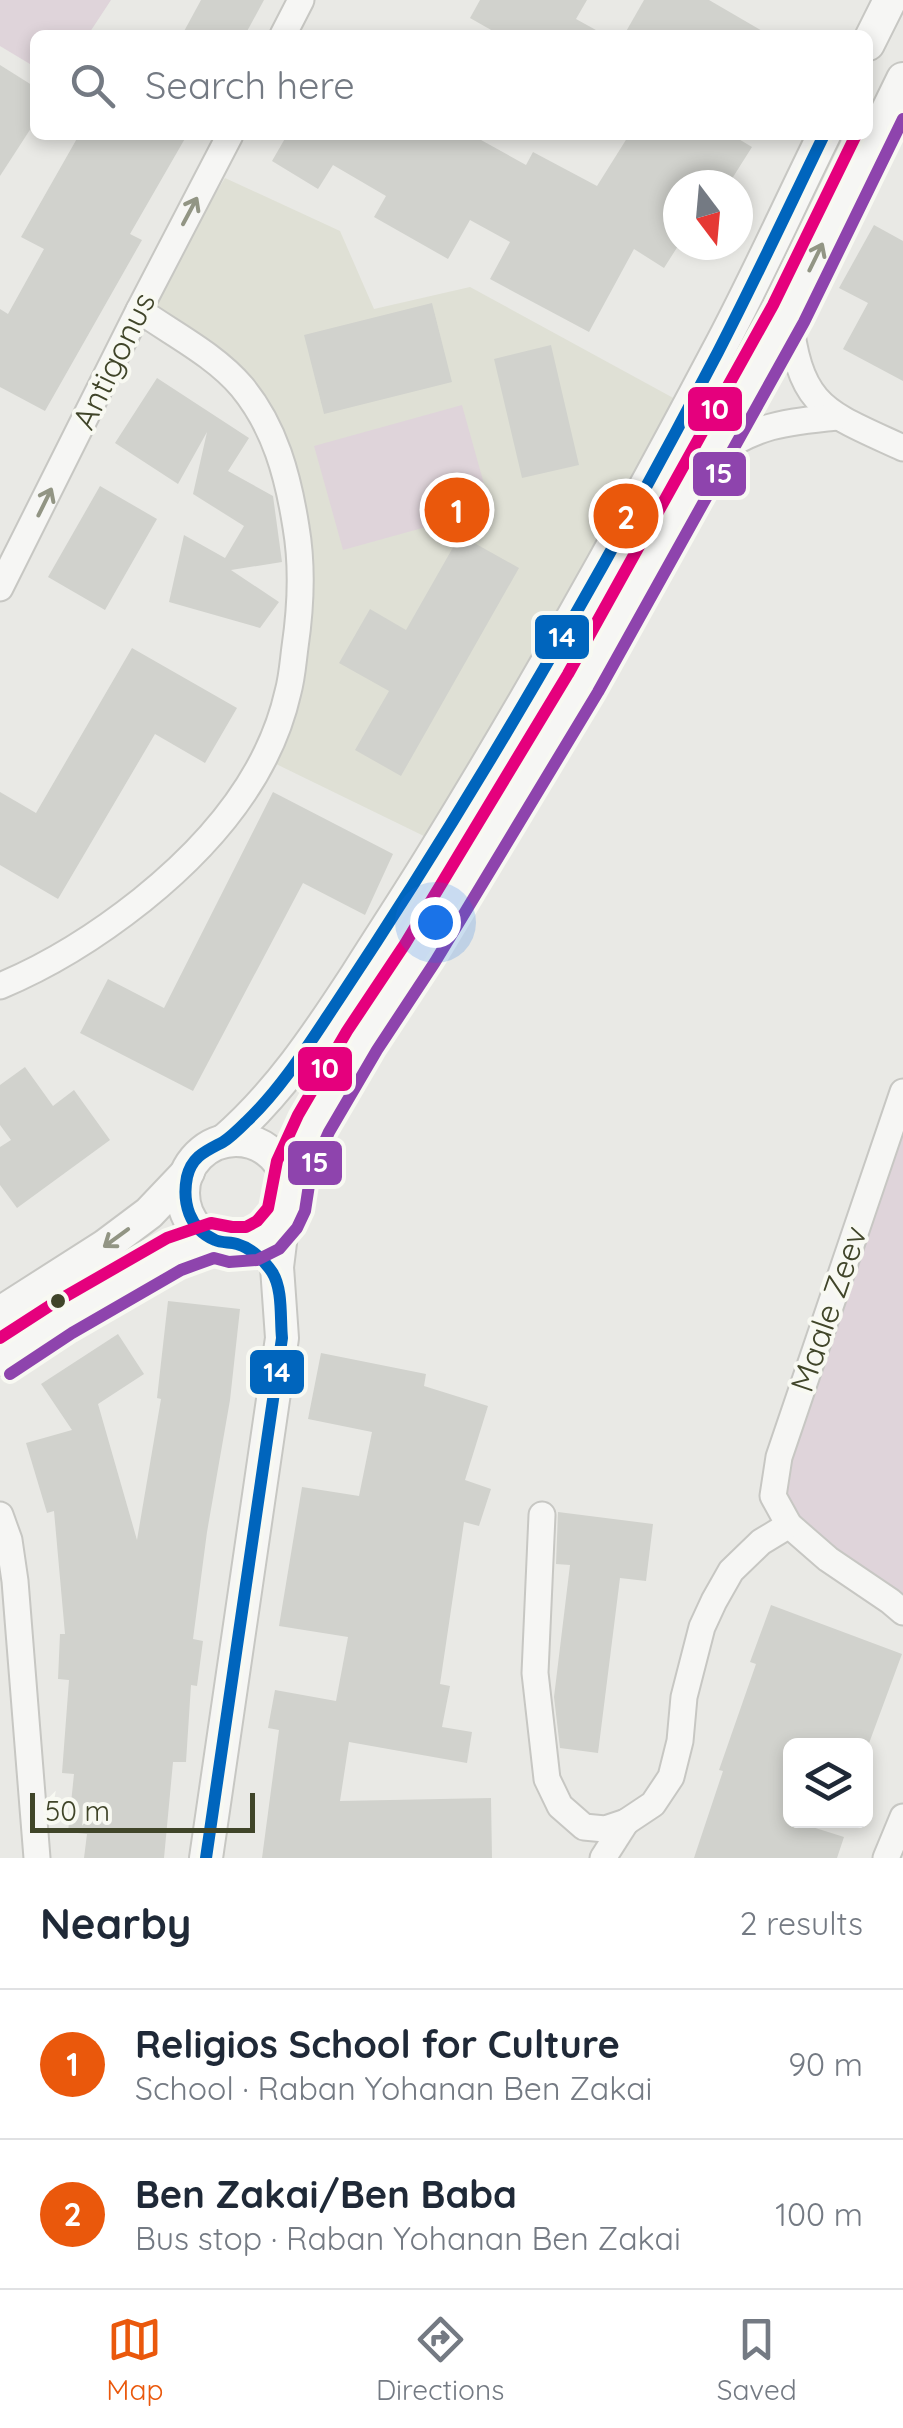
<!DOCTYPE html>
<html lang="en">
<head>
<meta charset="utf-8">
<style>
	:root { --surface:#fff; --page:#f2f2f3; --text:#1f2937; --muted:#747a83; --line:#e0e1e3; --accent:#ea580c }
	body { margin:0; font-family:Quicksand,sans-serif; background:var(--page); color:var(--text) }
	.controls { position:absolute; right:30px; bottom:30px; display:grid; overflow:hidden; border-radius:15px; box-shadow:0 5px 15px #0003 }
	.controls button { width:90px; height:90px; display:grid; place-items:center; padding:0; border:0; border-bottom:2px solid var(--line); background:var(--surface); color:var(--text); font:50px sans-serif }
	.compass { position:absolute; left:663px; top:170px; width:90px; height:90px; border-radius:50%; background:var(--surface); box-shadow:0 5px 15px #0003; rotate:164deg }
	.scale { position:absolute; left:30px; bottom:25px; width:225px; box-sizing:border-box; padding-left:10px; border:5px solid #404529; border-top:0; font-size:28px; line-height:35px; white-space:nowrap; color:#404529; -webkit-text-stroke:8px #f8f9f2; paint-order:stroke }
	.you { position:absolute; left:435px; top:922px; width:35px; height:35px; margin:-25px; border:8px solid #fff; border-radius:50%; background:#1a73e8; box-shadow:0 0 0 15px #1a73e833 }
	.badge { display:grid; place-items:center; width:65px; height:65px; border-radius:50%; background:var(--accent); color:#fff; font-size:32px; font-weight:700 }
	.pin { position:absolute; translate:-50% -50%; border:5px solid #fff; box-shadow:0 2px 10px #0006 }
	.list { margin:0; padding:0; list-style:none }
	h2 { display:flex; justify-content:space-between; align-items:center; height:130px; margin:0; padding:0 40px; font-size:42px }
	h2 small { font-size:32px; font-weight:400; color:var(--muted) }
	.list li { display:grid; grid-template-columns:65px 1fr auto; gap:30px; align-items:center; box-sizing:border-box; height:150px; padding:0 40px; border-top:2px solid var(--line) }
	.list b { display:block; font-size:38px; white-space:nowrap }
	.list p { margin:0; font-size:32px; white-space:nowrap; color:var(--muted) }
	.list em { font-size:32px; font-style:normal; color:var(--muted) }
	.icon { flex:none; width:55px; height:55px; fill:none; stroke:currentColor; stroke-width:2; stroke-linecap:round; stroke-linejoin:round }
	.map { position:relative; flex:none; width:903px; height:1858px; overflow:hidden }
	.search { position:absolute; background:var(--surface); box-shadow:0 5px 15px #0003; left:30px; right:30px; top:30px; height:110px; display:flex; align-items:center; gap:25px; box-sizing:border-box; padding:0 35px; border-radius:15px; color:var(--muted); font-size:38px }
	.sheet { height:430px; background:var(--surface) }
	nav { display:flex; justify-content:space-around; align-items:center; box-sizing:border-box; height:140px; border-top:2px solid var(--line); background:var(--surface); font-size:28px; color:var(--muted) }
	nav a { display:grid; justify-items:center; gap:5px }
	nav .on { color:var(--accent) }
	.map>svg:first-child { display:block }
</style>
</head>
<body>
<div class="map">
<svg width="903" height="1858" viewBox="0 0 903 1858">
	<rect width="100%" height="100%" fill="#e9e9e5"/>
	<!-- built -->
	<polygon fill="#dfe0d5" points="225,178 340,231 374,309 470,287 677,400 430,839 274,763 303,607 270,413 146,307"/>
	<!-- green -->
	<g fill="#dfd4da">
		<polygon points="0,0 111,0 88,35 35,35 35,67 0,46"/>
		<polygon points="462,405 491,509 343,550 314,446"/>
		<polygon points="903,1120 903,1594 889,1589 796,1524 788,1501 784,1475"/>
	</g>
	<!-- building -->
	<g fill="#d1d2cd">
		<polygon points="201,0 264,0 245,35 182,35"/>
		<polygon points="480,0 587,0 576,19 605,35 500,35 470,18"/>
		<polygon points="644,0 709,0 769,35 624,35"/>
		<polygon points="0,65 35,87 35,122 0,176"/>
		<polygon points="79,135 187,135 130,234 142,240 45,411 0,387 0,309 8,314 44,249 21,237"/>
		<polygon points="287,135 472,135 526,165 533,152 597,186 629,135 732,135 752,147 728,185 678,185 678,194 664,217 678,226 678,246 664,268 634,249 589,332 490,279 510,242 470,220 448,259 374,217 386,196 333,165 318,189 272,161"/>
		<polygon points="874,225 903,241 903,381 843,349 868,303 839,288"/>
		<polygon points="432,303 452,382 324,414 304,335"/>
		<polygon points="551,345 579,465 522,478 494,359"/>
		<polygon points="157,378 249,438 228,471 273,496 282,562 231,570 279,602 260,628 169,602 184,535 225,558 244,526 193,494 207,432 178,484 115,443"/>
		<polygon points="100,486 157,519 105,610 48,577"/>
		<polygon points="460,535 519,568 401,776 355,750 389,691 339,663 370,609 406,630"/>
		<polygon points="132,648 237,708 205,763 155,734 58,899 0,865 0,792 36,813"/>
		<polygon points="273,792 393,854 365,915 303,883 193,1091 80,1033 108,979 164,1008"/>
		<polygon points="25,1067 53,1106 74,1090 110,1140 17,1208 0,1185 0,1147 11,1140 0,1125 0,1085"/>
		<polygon points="168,1301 240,1309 230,1400 207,1532 193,1639 203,1641 197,1686 191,1685 186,1762 173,1762 164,1858 84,1858 87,1834 68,1832 74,1774 62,1773 69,1680 58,1679 60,1634 65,1634 54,1511 47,1513 26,1443 72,1430 41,1384 118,1334 144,1374 98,1404 137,1540 161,1399 157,1398"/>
		<polygon points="321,1353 426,1374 424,1386 488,1406 465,1480 491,1489 479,1526 464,1522 440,1684 450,1686 442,1727 472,1732 467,1763 349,1742 340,1801 491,1798 492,1858 262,1858 279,1730 268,1728 275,1690 336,1701 348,1637 279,1626 302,1487 359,1496 372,1432 308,1419"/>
		<polygon points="558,1512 653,1524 646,1581 620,1578 598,1753 560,1748 554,1697 570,1565 556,1564"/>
		<polygon points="771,1605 902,1654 868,1746 790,1746 790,1820 844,1837 837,1858 694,1858 723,1771 719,1770 756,1664 750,1662"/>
	</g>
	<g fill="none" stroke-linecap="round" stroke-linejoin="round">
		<!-- minor casing -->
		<g stroke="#c7c7c3" stroke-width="29">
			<g id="minor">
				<polyline points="283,35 301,0"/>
				<path d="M 789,313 C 800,408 823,411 903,448"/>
				<path d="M 711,457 C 756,425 784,422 838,417"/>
				<polyline points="0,588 139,310 230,135"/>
				<path d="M 0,986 C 53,964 98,935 142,900 C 208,847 269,777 288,692 C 292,678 293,662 295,647 C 301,606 303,568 296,527 C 288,476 275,427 242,387 C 215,355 173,334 139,310"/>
				<polyline points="903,1092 779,1457 773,1496 789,1525 828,1559 890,1601 903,1612"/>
				<polyline points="0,1515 9,1540 15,1581 37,1858"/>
				<polyline points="542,1515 535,1673 547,1779 560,1806 584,1827 605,1829 626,1822 653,1804 671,1777 680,1741 684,1697 702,1627 714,1601 731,1571 761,1542 789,1525"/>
				<polyline points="603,1858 626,1822"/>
				<polyline points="886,1858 903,1817"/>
			</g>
		</g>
		<!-- tertiary casing -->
		<g stroke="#c7c7c3" stroke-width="36">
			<g id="tertiary">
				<polyline points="868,44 890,0"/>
				<circle cx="236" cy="1193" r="53"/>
				<path d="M 224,1141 C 278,1094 317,1036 356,976 C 383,933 411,891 437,848 C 536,687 629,520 717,353 C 755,282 788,208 824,135"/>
				<polyline points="290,1194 294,1167 313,1124 362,1041 420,953 583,683 789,313 903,79"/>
				<polyline points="0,1313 105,1246 149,1213 188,1172"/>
				<path d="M 0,1359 C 69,1315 136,1267 214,1240"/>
				<polyline points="206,1858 282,1338 277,1267 283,1218"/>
			</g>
		</g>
		<!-- minor -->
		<use href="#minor" stroke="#f6f6f4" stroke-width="25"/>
		<!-- tertiary -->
		<use href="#tertiary" stroke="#f6f6f4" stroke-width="32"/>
		<!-- bus-1 casing -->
		<g stroke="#f8f9f2" stroke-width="20">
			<path id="bus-1" d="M 206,1858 L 282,1338 C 280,1318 283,1289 272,1272 C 264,1260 251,1248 237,1244 C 230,1242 221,1243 215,1240 C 189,1229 182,1202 187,1177 C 192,1156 206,1151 223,1142 C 231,1137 239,1129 246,1122 C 282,1088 309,1044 337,1002 C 476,793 602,575 718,352 C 755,280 789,207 824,135"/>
		</g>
		<!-- bus-2 casing -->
		<g stroke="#f8f9f2" stroke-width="20">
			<polyline id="bus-2" points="10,1374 72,1333 181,1270 214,1258 229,1262 257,1260 279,1249 297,1228 305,1211 311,1172 329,1132 377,1050 435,962 598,692 804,322 903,119"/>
		</g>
		<!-- bus-3 casing -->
		<g stroke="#f8f9f2" stroke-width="20">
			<polyline id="bus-3" points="0,1338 54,1303 167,1238 211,1223 232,1227 246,1227 257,1221 268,1208 277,1161 298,1115 347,1031 405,944 568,674 773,305 856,135"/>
		</g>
		<!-- bus-1 -->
		<use href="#bus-1" stroke="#0065bd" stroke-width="12"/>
		<!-- bus-2 -->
		<use href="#bus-2" stroke="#8e44ad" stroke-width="12"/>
		<!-- bus-3 -->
		<use href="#bus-3" stroke="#e5007d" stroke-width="12"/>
	</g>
	<!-- one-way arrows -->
	<defs><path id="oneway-shaft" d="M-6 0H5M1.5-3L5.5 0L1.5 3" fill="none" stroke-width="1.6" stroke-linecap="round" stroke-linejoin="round" transform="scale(2.5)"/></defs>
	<g stroke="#929584">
		<use href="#oneway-shaft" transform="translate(190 211) rotate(-62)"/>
		<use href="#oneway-shaft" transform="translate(816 257) rotate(-64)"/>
		<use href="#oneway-shaft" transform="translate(45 502) rotate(-64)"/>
		<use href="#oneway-shaft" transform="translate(116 1238) rotate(144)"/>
	</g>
	<!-- markers -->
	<circle fill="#404529" stroke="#f8f9f2" stroke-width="4" cx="58" cy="1301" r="9"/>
	<g text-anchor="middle" stroke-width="8" stroke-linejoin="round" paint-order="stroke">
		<!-- street labels -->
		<g font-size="32" fill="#404529" stroke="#f8f9f2">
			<text transform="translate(114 361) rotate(-64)" y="11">Antigonus</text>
			<text transform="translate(829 1309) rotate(-71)" y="11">Maale Zeev</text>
		</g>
	</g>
	<g stroke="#f8f9f2" stroke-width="4">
		<rect x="686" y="385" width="58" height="48" rx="10" fill="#e5007d"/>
		<rect x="691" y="450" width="57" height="48" rx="10" fill="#8e44ad"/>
		<rect x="533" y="613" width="58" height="48" rx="10" fill="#0065bd"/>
		<rect x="296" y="1045" width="58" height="48" rx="10" fill="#e5007d"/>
		<rect x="286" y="1139" width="58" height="48" rx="10" fill="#8e44ad"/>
		<rect x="248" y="1348" width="58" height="48" rx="10" fill="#0065bd"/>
	</g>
	<g font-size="28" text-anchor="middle" font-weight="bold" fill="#fff">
		<text x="715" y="419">10</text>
		<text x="719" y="483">15</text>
		<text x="562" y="647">14</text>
		<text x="325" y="1078">10</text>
		<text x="315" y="1172">15</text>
		<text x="277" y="1382">14</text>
	</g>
</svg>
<div class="controls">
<button><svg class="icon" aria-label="layers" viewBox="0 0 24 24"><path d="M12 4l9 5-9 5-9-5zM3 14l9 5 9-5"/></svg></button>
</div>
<svg class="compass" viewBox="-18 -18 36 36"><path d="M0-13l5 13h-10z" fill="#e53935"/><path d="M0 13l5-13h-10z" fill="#747a83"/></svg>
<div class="scale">50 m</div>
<div class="you"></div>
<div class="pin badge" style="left:457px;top:510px">1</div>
<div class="pin badge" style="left:626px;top:516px">2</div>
<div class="search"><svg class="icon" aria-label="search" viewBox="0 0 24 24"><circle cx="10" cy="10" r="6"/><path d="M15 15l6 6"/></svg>Search here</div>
</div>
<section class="sheet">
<h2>Nearby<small>2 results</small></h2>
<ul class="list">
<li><span class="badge">1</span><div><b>Religios School for Culture</b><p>School · Raban Yohanan Ben Zakai</p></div><em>90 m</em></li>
<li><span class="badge">2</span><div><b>Ben Zakai/Ben Baba</b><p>Bus stop · Raban Yohanan Ben Zakai</p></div><em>100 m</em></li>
</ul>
</section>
<nav>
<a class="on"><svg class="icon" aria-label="map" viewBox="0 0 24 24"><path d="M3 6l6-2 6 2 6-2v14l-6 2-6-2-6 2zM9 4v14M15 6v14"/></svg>Map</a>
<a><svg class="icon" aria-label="directions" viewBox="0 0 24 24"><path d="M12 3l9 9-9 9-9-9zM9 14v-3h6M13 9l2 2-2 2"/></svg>Directions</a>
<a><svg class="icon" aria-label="saved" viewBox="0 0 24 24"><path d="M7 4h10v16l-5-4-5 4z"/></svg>Saved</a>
</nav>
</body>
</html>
